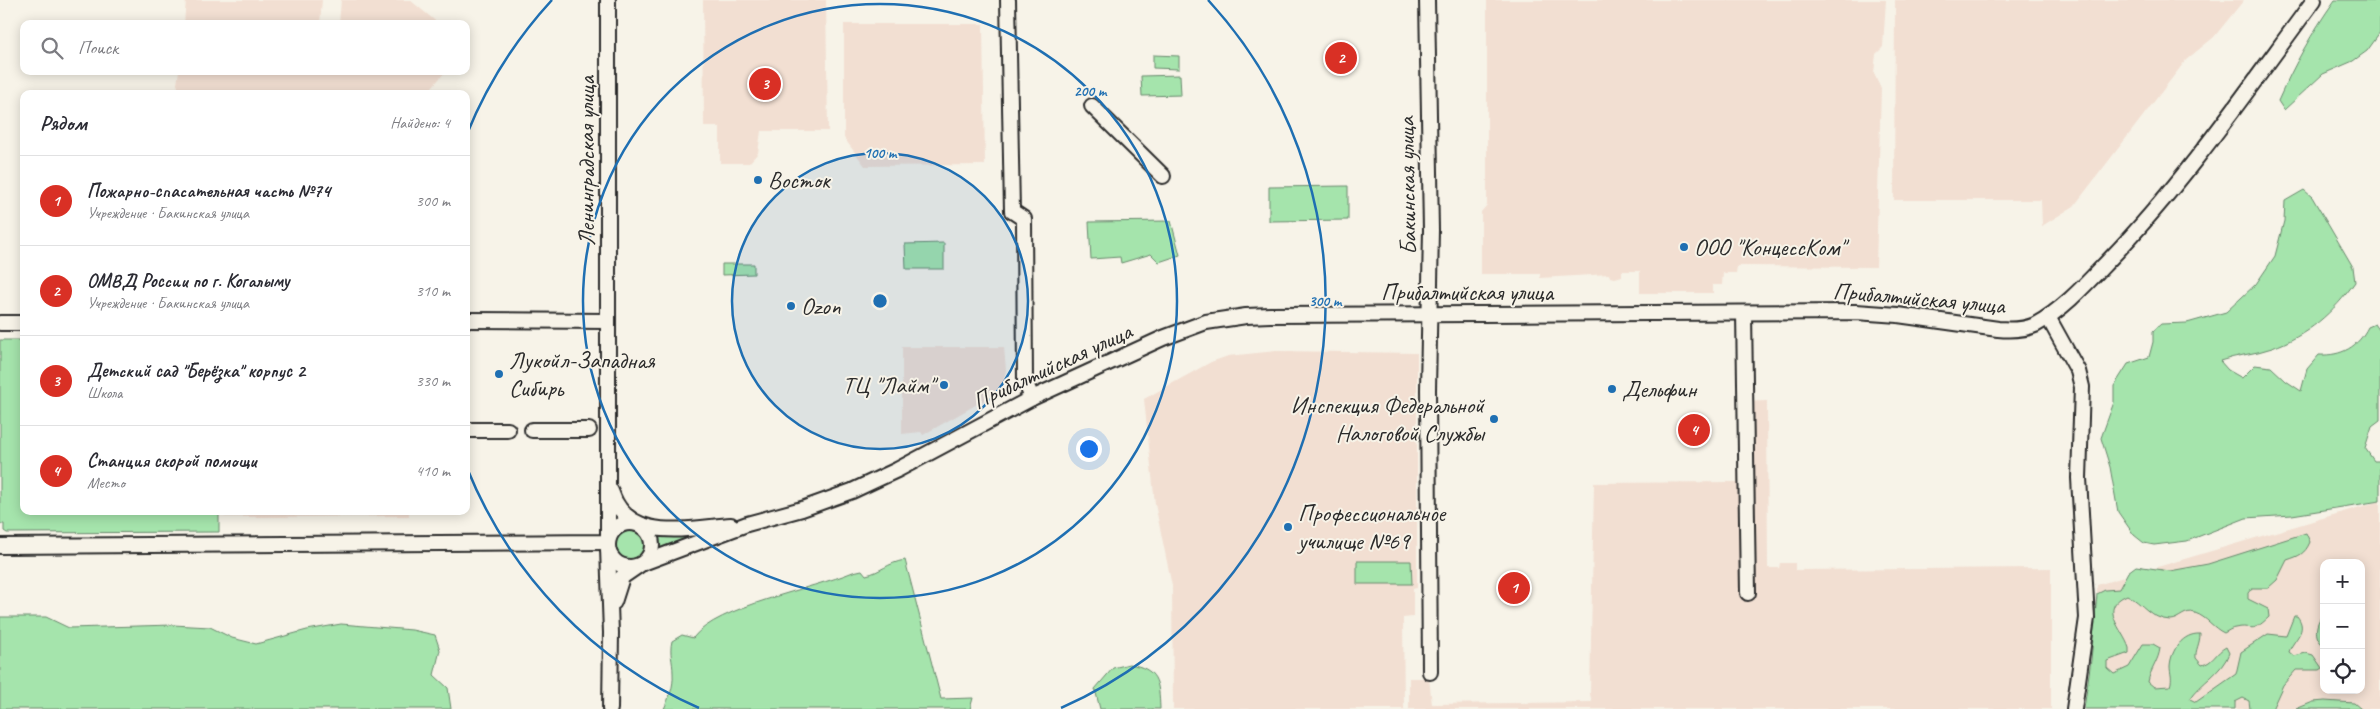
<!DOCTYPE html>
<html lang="ru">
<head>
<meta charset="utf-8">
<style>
	:root { --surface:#fff; --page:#f2f2f3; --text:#2b2b33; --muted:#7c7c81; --line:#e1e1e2; --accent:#d93025 }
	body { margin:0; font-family:Caveat,sans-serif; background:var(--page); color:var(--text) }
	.controls { position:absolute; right:15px; bottom:15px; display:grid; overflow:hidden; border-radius:10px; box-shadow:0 2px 12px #0003 }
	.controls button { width:45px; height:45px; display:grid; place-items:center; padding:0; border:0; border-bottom:1px solid var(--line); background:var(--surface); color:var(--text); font:25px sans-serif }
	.you { position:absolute; left:1088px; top:448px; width:18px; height:18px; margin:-12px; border:4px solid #fff; border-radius:50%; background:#1a73e8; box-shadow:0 0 0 8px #1a73e833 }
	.badge { display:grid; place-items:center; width:32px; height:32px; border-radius:50%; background:var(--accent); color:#fff; font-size:16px; font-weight:700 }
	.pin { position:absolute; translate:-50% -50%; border:2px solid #fff; box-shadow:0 1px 5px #0006 }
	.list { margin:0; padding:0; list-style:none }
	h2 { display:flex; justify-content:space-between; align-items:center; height:65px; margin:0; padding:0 20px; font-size:21px }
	h2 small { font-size:16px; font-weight:400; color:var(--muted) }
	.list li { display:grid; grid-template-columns:32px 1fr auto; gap:15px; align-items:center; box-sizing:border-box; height:90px; padding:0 20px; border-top:1px solid var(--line) }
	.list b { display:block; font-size:19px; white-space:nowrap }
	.list p { margin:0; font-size:16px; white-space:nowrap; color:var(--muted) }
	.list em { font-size:16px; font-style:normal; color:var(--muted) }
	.icon { flex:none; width:28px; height:28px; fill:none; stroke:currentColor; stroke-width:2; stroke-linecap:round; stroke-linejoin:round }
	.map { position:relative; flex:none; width:2380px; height:709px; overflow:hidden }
	.search { position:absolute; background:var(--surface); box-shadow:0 2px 12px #0003; left:20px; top:20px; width:450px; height:55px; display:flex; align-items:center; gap:12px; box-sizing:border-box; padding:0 18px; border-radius:10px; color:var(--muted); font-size:19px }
	.panel { position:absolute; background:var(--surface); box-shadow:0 2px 12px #0003; left:20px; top:90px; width:450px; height:425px; border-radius:10px }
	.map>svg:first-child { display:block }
</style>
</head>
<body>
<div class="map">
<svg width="2380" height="709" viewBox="0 0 2380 709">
	<rect width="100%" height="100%" fill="#f7f3e8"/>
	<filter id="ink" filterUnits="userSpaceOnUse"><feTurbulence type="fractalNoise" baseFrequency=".02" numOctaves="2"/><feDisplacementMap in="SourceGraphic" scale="10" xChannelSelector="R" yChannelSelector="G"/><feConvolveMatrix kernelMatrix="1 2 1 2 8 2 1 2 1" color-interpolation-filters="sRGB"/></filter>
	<g filter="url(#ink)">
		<!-- built -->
		<g fill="#f2dfd2" fill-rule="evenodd">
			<polygon points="186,0 322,0 320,24 184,24"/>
			<polygon points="341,0 410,0 439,24 339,24"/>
			<polygon points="703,0 826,0 828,131 761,131 758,153 749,163 720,163 720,127 704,127"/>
			<polygon points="1487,0 1886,0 1883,47 1876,54 1874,73 1881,88 1876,267 1737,266 1736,273 1723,273 1722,285 1713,285 1713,293 1640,293 1640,271 1622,271 1622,276 1615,278 1610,277 1609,274 1540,278 1540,274 1481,274 1481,212 1487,205"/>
			<polygon points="1895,0 2244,0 2214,37 2186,60 2074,206 2042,226 2041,200 1894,200"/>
			<polygon points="844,24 983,24 985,165 865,166 844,138"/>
			<polygon points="179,71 446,71 426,94 180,94 177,84"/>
			<polygon points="902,347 1004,347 1006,370 1002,390 923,435 921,432 902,434"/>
			<polygon points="1276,351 1417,353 1417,588 1413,589 1413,617 1403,618 1404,709 1173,709 1172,586 1155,504 1144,399 1211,362 1228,356"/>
			<polygon points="1767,401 1768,568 1779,568 1780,563 1795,563 1795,570 2051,568 2051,709 1409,709 1409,678 1429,678 1432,704 1592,702 1590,694 1594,483 1737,482 1737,402"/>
			<path d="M 2380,501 L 2380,709 L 2098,709 L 2097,585 ZM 2324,563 L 2361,563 L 2361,690 L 2324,690 Z"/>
			<polygon points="225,511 409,511 409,516 225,517"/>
		</g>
		<!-- green -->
		<g fill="#a5e4ac" stroke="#68886c">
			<path d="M 2335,0 L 2380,0 L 2380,33 L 2367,51 L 2353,61 L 2323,74 L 2284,110 L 2278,101 C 2294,65 2312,32 2335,0 Z"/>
			<polygon points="1153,55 1179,56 1179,69 1153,68"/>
			<polygon points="1180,75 1181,95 1142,96 1141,76"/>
			<polygon points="1348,186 1348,220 1269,221 1269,187"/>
			<path d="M 2304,190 L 2312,197 L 2353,267 L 2355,282 C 2334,312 2307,336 2272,348 C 2255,354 2237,355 2220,361 L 2228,370 L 2242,378 L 2255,365 L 2271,367 L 2286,381 L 2301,391 L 2307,369 L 2319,355 C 2342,356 2358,347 2368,327 L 2375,324 L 2380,331 L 2380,420 L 2372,426 L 2365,448 L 2374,461 L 2380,461 L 2380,501 L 2292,515 L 2246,518 L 2187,541 L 2154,545 L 2144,543 L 2134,535 L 2118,512 L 2110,467 L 2101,438 L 2114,402 L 2114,386 L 2128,364 L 2149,357 L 2153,342 L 2153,331 L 2161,324 L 2187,323 L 2226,312 L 2256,284 L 2275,256 L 2284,221 L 2285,201 Z"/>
			<polygon points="1171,221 1180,255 1159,262 1151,254 1121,263 1120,257 1091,259 1089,222"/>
			<polygon points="944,243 944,269 906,269 905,244"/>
			<polygon points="722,264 754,264 754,274 722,275"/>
			<polygon points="0,340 24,340 24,511 219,511 219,532 7,533 4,531 4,524 0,524"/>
			<circle cx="630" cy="545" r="14"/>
			<polygon points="706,532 658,551 657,533"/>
			<path d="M 2306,533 L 2310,542 C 2305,554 2299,556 2287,560 L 2277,580 L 2268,588 L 2252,588 L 2248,593 L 2248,599 L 2268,609 L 2269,617 C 2250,635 2254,624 2235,628 C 2232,628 2228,631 2224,633 C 2213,628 2207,617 2195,613 C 2185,609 2179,620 2170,620 C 2150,619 2143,603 2127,595 C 2097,608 2123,629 2129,648 L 2129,653 L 2107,661 L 2107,668 L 2114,674 L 2129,667 L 2143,644 L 2153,644 L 2160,648 C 2159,660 2150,670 2148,682 L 2154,687 L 2170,686 C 2173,678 2170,674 2170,666 C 2171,650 2183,633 2200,634 C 2200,644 2195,650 2196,658 L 2202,665 C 2213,663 2216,652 2226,647 L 2229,653 C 2222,673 2201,682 2190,699 L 2196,702 L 2236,674 L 2241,652 L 2268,634 L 2286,636 L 2294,616 L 2297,616 C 2309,631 2293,639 2289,652 L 2294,656 L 2306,653 L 2313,655 L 2322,668 L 2319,670 L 2296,670 L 2283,685 L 2272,709 L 2250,709 L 2249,701 L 2243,698 L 2235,702 L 2235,709 L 2084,709 L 2091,660 L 2097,594 L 2105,590 L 2119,589 L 2128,572 L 2136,566 L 2170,571 L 2208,564 Z"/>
			<path d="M 905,560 L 941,699 L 973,698 L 970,709 L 664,709 C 669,697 674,687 673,673 C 673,661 669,653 672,641 L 682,635 L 693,638 C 717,606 813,589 853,572 L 862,570 L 866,575 C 881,572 887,563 905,560 Z"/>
			<polygon points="1357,561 1411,561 1412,584 1357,584"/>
			<path d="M 2324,612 L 2324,646 C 2312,636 2316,623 2324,612 Z"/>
			<polygon points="0,617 46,617 69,628 173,625 210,627 232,638 256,644 307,630 341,624 412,630 435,635 440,650 434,675 448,688 451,709 0,709"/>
			<path d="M 1129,664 C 1158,669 1159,681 1160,709 L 1100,709 L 1095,689 L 1113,668 Z"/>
			<polygon points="2325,701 2354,703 2361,709 2296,709 2313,702"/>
		</g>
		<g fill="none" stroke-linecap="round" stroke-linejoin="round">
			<!-- minor casing -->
			<g stroke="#2b2b2b" stroke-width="18">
				<g id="minor">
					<polyline points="1008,0 1012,211 1024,219 1025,381 1032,398"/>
					<polyline points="1427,0 1431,230 1428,390 1430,672"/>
					<polyline points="1092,106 1163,176"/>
					<polyline points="1744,313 1748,593"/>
					<polyline points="2048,317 2078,371 2082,387 2079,478 2087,618 2074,709"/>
					<polyline points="466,320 608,321"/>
					<polyline points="0,323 24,323"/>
					<polyline points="466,430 508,430"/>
					<polyline points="532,430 589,430"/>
					<path d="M 611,491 C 627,544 688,528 731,525"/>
					<circle cx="630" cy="545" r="22"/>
					<polyline points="0,546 608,542 608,0"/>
					<polyline points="608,548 611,633 610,709"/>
					<path d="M 643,563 L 747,524 L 802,509 L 852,491 L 897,470 L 1032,398 L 1163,338 L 1206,322 L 1246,316 L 1270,315 L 1856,312 L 1898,315 L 1998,329 C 2010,330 2024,330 2035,325 C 2064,309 2087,283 2109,260 C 2186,180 2248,89 2314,0"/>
					<polyline points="614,602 622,577 638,566"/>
				</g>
			</g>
			<!-- minor -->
			<use href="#minor" stroke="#f7f3e8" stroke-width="14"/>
		</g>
	</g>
	<!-- distance rings -->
	<circle cx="880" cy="301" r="148" fill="#1f6fb2" fill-opacity=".12"/>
	<g fill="none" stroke="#1f6fb2" stroke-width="2.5">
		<circle cx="880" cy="301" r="148"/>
		<circle cx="880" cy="301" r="297"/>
		<path d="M699 708A445 445 0 0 1 467 468M467 134A445 445 0 0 1 552 0M1208 0A445 445 0 0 1 1061 708"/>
	</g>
	<!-- markers -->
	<g fill="#1f6fb2" stroke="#f7f3e8" stroke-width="2">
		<circle cx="758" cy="180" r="5"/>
		<circle cx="1684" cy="247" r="5"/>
		<circle cx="791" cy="306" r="5"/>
		<circle cx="499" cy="374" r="5"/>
		<circle cx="944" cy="385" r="5"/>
		<circle cx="1612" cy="389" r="5"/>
		<circle cx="1494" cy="419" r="5"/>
		<circle cx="1288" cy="527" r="5"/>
	</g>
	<g text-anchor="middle" stroke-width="4" stroke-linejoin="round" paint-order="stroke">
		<!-- street labels -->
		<g font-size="24" fill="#2b2b2b" stroke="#f7f3e8">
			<text transform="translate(586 161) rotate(-90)" y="8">Ленинградская улица</text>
			<text transform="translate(1407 186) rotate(-91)" y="8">Бакинская улица</text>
			<text x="1467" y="300">Прибалтийская улица</text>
			<text transform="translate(1919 298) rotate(5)" y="8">Прибалтийская улица</text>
			<text transform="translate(1052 366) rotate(-25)" y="8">Прибалтийская улица</text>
		</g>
		<!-- poi labels -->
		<g font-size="24" fill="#2b2b2b" stroke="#f7f3e8" text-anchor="start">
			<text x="768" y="188">Восток</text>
			<text x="1694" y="255">ООО "КонцессКом"</text>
			<text x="801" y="314">Ozon</text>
			<text x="509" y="368">Лукойл-Западная<tspan x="509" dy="28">Сибирь</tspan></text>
			<text x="934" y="393" text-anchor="end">ТЦ "Лайм"</text>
			<text x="1622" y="397">Дельфин</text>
			<text x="1484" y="413" text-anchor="end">Инспекция Федеральной<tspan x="1484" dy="28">Налоговой Службы</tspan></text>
			<text x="1298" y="521">Профессиональное<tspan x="1298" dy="28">училище №69</tspan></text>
		</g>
	</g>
	<circle cx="880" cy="301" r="8" fill="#1f6fb2" stroke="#f7f3e8" stroke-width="2.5"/>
	<g font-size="15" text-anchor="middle" font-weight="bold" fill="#1f6fb2" stroke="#f7f3e8" stroke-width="4" stroke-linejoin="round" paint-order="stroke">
		<text x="1090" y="96">200 m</text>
		<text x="880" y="158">100 m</text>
		<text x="1325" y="306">300 m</text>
	</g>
</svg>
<div class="controls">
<button>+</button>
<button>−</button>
<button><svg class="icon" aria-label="locate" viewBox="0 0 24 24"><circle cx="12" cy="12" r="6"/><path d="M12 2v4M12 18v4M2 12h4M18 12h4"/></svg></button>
</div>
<div class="you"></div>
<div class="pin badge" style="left:1514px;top:588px">1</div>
<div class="pin badge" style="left:1341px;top:58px">2</div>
<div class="pin badge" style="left:765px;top:84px">3</div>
<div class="pin badge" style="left:1694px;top:430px">4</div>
<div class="search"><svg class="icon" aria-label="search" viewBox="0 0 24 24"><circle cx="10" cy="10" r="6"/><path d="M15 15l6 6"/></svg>Поиск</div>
<section class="panel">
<h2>Рядом<small>Найдено: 4</small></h2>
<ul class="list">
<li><span class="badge">1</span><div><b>Пожарно-спасательная часть №74</b><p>Учреждение · Бакинская улица</p></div><em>300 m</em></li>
<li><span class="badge">2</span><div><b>ОМВД России по г. Когалыму</b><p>Учреждение · Бакинская улица</p></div><em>310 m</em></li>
<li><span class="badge">3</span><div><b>Детский сад &quot;Берёзка&quot; корпус 2</b><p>Школа</p></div><em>330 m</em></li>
<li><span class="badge">4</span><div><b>Станция скорой помощи</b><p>Место</p></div><em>410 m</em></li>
</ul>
</section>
</div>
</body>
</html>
